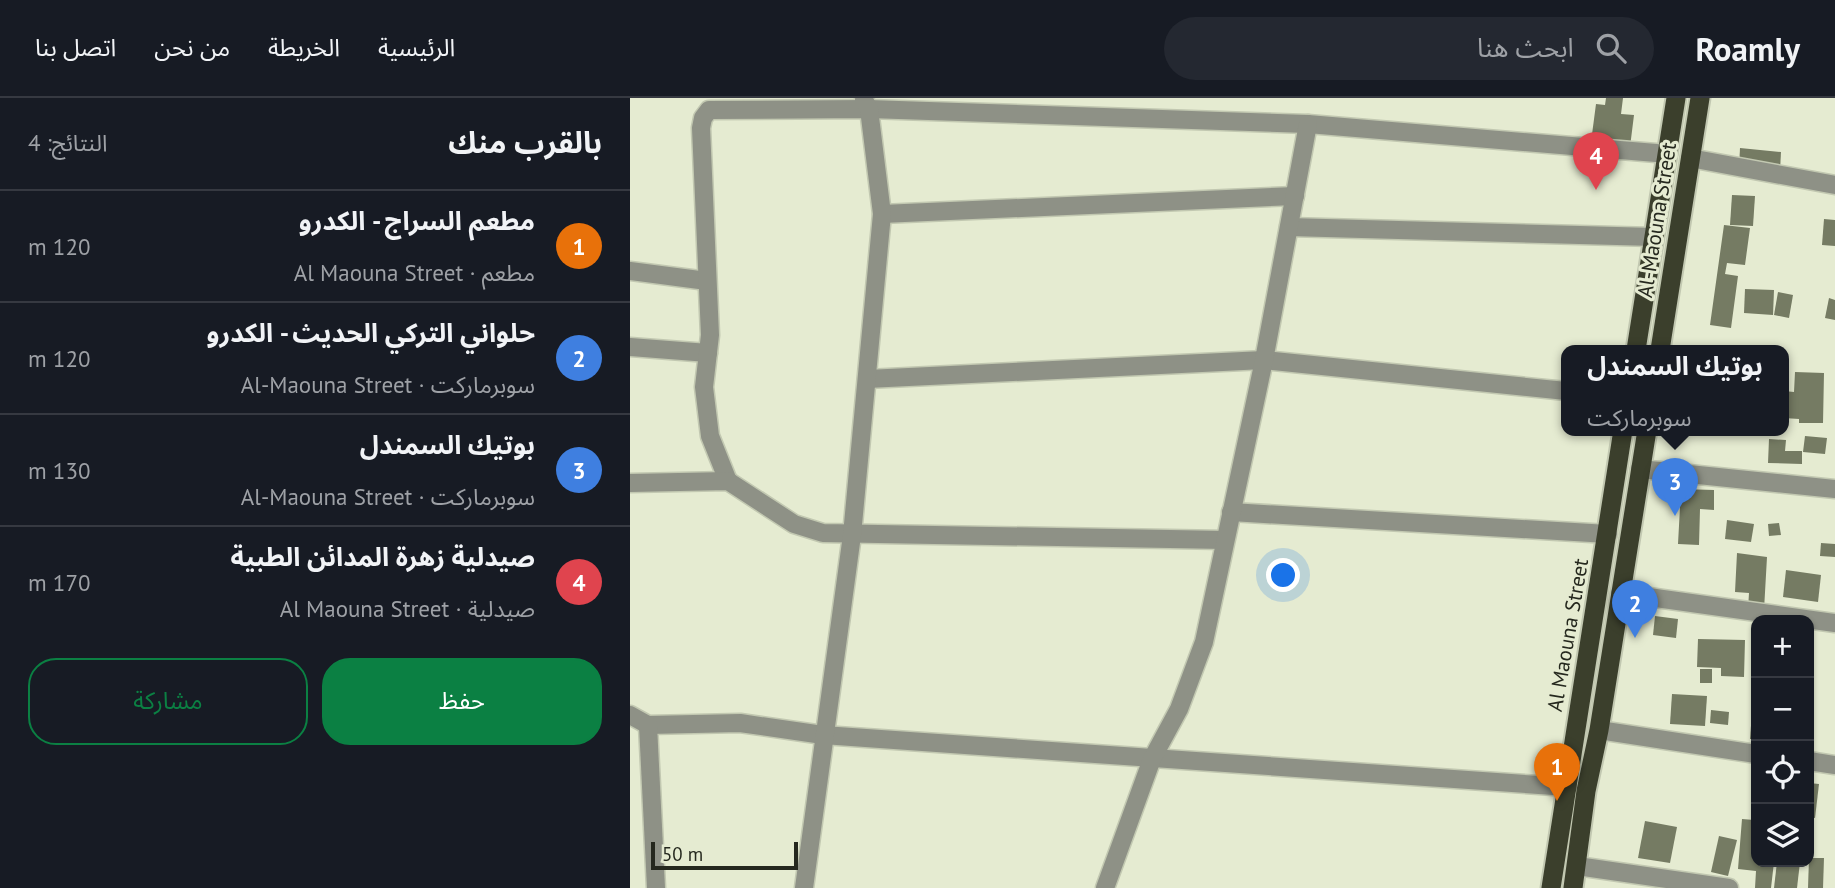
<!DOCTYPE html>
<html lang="ar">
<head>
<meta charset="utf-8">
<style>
	:root { --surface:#171b24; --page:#242831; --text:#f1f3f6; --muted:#9ea1a6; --line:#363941; --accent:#0b8043 }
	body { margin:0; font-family:"PT Sans","Noto Sans Arabic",sans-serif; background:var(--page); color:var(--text); direction:rtl }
	.controls { position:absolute; right:21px; bottom:21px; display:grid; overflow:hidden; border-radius:14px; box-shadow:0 2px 5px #0004 }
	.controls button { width:63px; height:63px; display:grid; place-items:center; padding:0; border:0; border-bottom:2px solid var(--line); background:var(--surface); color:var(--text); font:35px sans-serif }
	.scale { position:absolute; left:21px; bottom:18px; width:147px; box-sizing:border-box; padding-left:7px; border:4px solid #25281e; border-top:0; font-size:19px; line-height:24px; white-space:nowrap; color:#25281e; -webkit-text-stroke:5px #e5ebd1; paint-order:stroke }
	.you { position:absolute; left:654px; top:478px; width:24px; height:24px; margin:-18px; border:5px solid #fff; border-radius:50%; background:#1a73e8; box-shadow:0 0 0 10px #1a73e833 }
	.badge { display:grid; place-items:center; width:46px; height:46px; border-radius:50%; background:var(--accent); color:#fff; font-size:23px; font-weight:700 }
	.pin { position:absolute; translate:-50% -58px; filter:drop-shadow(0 2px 4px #0008) }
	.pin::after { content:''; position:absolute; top:37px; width:24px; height:21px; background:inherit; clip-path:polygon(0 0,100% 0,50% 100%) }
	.popup { position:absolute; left:931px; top:247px; width:228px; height:91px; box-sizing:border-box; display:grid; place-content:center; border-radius:14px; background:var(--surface); filter:drop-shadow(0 2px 5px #0005); font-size:23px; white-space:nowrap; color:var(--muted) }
	.popup b { font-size:26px; color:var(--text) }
	.popup::after { content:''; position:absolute; left:50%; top:100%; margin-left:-14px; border:14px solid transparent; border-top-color:var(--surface) }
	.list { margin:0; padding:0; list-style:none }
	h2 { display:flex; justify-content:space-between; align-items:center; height:91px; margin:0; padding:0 28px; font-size:30px }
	h2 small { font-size:23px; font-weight:400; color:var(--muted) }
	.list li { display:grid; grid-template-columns:46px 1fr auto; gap:21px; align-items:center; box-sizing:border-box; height:112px; padding:0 28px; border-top:2px solid var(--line) }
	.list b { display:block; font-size:26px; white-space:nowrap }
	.list p { margin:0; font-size:23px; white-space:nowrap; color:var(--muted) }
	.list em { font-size:23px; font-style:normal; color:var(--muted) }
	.actions { display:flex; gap:14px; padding:21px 28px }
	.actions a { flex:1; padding:16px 0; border:2px solid var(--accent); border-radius:28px; text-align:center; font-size:24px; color:var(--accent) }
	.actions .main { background:var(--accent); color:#fff }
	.icon { flex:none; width:38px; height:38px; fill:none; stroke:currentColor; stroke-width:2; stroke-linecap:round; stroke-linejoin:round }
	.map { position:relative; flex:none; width:1205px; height:790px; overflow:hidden; direction:ltr }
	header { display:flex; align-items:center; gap:42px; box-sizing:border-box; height:98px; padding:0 35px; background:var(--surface); border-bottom:2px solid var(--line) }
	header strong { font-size:33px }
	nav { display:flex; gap:38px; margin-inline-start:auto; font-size:24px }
	.search { width:490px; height:63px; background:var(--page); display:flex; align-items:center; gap:18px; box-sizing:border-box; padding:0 24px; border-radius:38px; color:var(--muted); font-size:26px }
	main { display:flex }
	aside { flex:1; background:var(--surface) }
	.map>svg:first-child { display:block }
</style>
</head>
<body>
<header>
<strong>Roamly</strong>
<div class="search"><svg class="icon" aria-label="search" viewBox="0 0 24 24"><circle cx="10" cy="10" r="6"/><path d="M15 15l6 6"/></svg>ابحث هنا</div>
<nav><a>الرئيسية</a><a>الخريطة</a><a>من نحن</a><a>اتصل بنا</a></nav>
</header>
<main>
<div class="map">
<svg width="1205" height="790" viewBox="0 0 1205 790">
	<rect width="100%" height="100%" fill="#e5ebd1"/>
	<!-- building -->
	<g fill="#757b63">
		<polygon points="976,0 993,0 991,16 1004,17 1000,49 961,44 966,6 975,7"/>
		<polygon points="1110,50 1151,54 1150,73 1109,70"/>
		<polygon points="1102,97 1125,98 1123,128 1100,127"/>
		<polygon points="1194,121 1205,122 1205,148 1192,147"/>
		<polygon points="1094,127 1120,130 1115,167 1097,165 1095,176 1108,178 1101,230 1080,227"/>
		<polygon points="1115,191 1144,192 1143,217 1114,215"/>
		<polygon points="1148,194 1163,197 1159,220 1144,217"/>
		<polygon points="1199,200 1205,202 1205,222 1195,220"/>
		<polygon points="1165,274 1194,275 1193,325 1169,325 1169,321 1154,320 1154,293 1164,294"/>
		<polygon points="1175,338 1197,340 1195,356 1173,354"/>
		<polygon points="1139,341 1156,342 1155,353 1172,353 1172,366 1138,365"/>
		<polygon points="1051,391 1084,392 1084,412 1070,411 1069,447 1048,446"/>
		<polygon points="1097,422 1124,426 1121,444 1095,441"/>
		<polygon points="1149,425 1151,437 1139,438 1138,426"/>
		<polygon points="1191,445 1205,446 1205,459 1190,458"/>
		<polygon points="1107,455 1137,459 1134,512 1118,511 1119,495 1105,494"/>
		<polygon points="1156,472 1191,477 1188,504 1153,499"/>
		<polygon points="1025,518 1048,521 1046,540 1023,537"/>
		<polygon points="1068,541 1115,542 1114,579 1091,578 1091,570 1067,569"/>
		<rect x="1070" y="571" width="12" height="14"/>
		<polygon points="1042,596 1077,598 1075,628 1040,626"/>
		<polygon points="1123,601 1126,601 1126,641 1120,641"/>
		<polygon points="1081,612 1099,614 1098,627 1080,625"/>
		<polygon points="1179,685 1189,686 1185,720 1179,719"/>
		<polygon points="1112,721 1124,722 1121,746 1126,746 1126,764 1144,764 1141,790 1125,790 1126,773 1108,771"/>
		<polygon points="1015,723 1047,729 1040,765 1008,760"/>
		<polygon points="1089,738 1107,742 1098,778 1081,774"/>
		<polygon points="1179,760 1194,760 1193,790 1178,790"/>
		<polygon points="1147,764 1170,764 1167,790 1144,790"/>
	</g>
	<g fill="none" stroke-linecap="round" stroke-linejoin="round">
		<!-- minor casing -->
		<g stroke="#c2c8b1" stroke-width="21">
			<g id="minor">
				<polyline points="1060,60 1205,87"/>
				<polyline points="252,116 665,98"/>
				<polyline points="659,129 1024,139"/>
				<polyline points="0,173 77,183"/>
				<polyline points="0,249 78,255"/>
				<polyline points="237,281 634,262 936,293"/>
				<polyline points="1010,371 1205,391"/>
				<polyline points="98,383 80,338 74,289 80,237 71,30 73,20 79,12 239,11 678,26 1038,56"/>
				<polyline points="0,385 98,383 164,426 193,435 595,442"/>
				<polyline points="601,414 978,436"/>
				<polyline points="990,495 1205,525"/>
				<polyline points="0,617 18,627 110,625 193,637 938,689"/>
				<polyline points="18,627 26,790"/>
				<polyline points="969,632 1126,656"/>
				<polyline points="1179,663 1205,667"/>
				<polyline points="947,768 1099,790"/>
				<polyline points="174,790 222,437 252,116 239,11 234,2"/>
				<polyline points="475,790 522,661 549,611 574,544 634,262 678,26"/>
			</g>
		</g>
		<!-- trunk casing -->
		<g stroke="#c2c8b1" stroke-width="23">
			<g id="trunk">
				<polyline points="1006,252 1046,0"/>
				<polyline points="1030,252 1070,0"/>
				<polyline points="921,790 993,332"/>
				<polyline points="943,790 956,693 969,632 1017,332"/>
			</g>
		</g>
		<!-- minor -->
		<use href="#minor" stroke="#8e9186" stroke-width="18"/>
		<!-- trunk -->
		<use href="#trunk" stroke="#3b3f2c" stroke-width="19"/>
	</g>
	<g text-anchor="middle" stroke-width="6" stroke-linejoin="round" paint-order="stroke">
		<!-- street labels -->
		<g font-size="21" fill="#25281e" stroke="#e5ebd1">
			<text transform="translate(1027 122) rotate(-81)" y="7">Al-Maouna Street</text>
			<text transform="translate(938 537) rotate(-80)" y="7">Al Maouna Street</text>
		</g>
	</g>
</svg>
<div class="controls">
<button>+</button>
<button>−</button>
<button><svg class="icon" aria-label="locate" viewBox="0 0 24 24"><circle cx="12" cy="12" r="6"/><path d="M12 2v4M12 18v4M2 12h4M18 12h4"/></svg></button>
<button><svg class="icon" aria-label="layers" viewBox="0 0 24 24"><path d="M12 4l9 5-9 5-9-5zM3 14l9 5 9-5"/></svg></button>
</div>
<div class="scale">50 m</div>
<div class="you"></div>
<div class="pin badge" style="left:927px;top:703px;background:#e8710a">1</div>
<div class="pin badge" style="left:1005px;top:540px;background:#3f7fe0">2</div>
<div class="pin badge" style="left:1045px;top:418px;background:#3f7fe0">3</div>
<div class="popup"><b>بوتيك السمندل</b>سوبرماركت</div>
<div class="pin badge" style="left:966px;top:92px;background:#e0444e">4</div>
</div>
<aside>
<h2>بالقرب منك<small>النتائج: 4</small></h2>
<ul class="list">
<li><span class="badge" style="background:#e8710a">1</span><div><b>مطعم السراج - الكدرو</b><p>مطعم · Al Maouna Street</p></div><em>120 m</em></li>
<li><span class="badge" style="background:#3f7fe0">2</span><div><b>حلواني التركي الحديث - الكدرو</b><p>سوبرماركت · Al-Maouna Street</p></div><em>120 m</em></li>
<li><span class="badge" style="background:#3f7fe0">3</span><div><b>بوتيك السمندل</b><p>سوبرماركت · Al-Maouna Street</p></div><em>130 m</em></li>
<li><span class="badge" style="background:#e0444e">4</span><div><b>صيدلية زهرة المدائن الطبية</b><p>صيدلية · Al Maouna Street</p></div><em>170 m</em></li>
</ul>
<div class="actions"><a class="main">حفظ</a><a>مشاركة</a></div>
</aside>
</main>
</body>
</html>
